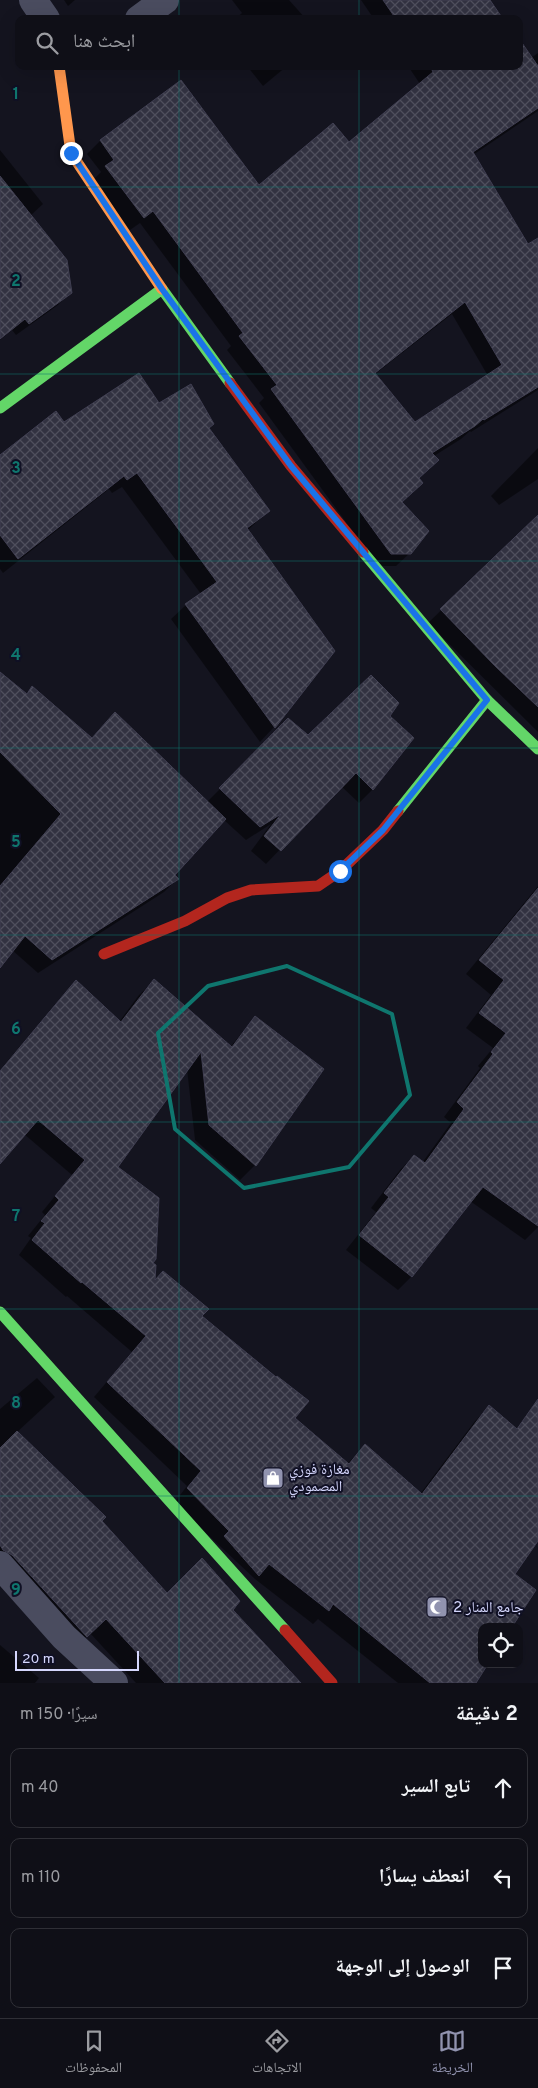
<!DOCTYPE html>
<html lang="ar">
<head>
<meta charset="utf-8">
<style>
	:root { --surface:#0f0f17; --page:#181820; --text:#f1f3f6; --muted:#9b9ca1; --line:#2f2f36; --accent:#9193af }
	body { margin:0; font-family:Overpass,"Noto Naskh Arabic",sans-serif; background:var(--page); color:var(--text); direction:rtl }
	.controls { position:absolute; right:15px; bottom:15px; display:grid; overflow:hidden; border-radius:10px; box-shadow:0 5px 20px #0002 }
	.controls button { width:45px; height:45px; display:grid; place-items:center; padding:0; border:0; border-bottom:1px solid var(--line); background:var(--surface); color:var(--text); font:25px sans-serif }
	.scale { position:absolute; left:15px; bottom:12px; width:124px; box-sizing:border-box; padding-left:5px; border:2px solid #d5d7fd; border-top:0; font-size:14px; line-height:18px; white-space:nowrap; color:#d5d7fd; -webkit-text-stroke:4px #101024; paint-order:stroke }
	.stop { position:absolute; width:15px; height:15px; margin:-11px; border:4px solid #1a73e8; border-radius:50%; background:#fff }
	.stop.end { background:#1a73e8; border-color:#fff; box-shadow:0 1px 5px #0008 }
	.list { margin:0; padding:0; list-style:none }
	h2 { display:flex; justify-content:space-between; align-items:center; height:65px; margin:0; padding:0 20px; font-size:21px }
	h2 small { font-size:16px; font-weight:400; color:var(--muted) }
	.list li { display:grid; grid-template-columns:32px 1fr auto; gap:15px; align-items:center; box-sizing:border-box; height:80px; margin:0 10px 10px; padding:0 10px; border:1px solid var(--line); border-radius:10px }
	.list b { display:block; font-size:19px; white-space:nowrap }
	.list em { font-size:16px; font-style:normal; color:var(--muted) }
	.icon { flex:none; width:28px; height:28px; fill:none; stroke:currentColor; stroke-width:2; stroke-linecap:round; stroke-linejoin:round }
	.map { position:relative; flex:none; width:538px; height:1683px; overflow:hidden; direction:ltr }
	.search { position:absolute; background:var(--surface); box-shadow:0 5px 20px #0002; left:15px; right:15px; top:15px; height:55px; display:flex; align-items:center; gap:12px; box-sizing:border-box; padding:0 18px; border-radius:10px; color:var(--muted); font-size:19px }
	.sheet { height:335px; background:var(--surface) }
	nav { display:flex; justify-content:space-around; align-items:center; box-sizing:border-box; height:70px; border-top:1px solid var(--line); background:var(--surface); font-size:14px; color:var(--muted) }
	nav a { display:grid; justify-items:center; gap:2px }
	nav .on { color:var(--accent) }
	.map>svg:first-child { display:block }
</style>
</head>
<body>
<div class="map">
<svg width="538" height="1683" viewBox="0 0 538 1683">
	<defs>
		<pattern id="building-cross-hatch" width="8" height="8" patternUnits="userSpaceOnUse" patternTransform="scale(1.25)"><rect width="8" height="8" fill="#323241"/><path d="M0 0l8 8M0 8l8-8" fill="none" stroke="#4f4f5d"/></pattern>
	</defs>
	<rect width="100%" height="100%" fill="#14141f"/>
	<!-- shadow -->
	<g fill="#0007" fill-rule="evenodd">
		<polygon points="64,0 75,0 68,6"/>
		<polygon points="232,0 289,0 306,19 235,19 242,13"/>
		<polygon points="361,0 490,0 503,19 374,19"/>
		<path d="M 519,41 L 531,58 L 538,53 L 538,111 L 473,155 L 527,246 L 538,240 L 538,390 L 471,432 L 470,431 L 461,439 L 434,456 L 401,503 L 410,553 L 396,566 L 378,566 L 259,403 L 264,398 L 227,350 L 231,346 L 140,223 L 130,230 L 93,180 L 101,172 L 87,154 L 100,141 L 181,82 L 259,186 L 348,144 L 420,84 L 408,66 L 519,66 ZM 452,314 L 488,376 L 415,423 L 375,374 Z"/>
		<polygon points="247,66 287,66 263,86"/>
		<polygon points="0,150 43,204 30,216 70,292 58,305 16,335 12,330 0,340"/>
		<polygon points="159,405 208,429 268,511 248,530 334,651 274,727 260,742 171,619 186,605 201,594 122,487 112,493 109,489 3,573 0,569 0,456 64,423"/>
		<polygon points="538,448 538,479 499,505 491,496"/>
		<polygon points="538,516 538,732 428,623"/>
		<polygon points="0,674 25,695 32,688 91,739 102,727 207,802 289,720 308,737 388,717 412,738 372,790 359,803 341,786 266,864 251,851 271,824 246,840 224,820 173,876 177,879 164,892 38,973 12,950 0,966"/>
		<polygon points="538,886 538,1227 525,1240 470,1201 412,1276 398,1290 346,1250 376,1212 371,1208 400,1170 414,1156 422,1163 451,1123 444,1117 480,1068 478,1066 493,1048 466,1028 491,995 466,974"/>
		<polygon points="154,981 230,1047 255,1018 322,1069 255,1165 240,1180 195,1140 187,1069 116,1167 152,1263 154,1282 201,1317 293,1418 347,1464 365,1446 420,1494 475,1421 489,1407 516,1430 538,1440 538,1539 513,1574 482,1627 475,1683 398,1683 318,1619 313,1624 255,1579 174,1503 187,1486 94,1397 132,1352 67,1296 66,1297 19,1255 31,1238 28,1236 45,1215 42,1212 72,1175 24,1134 0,1159 0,1089 14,1072 5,1064 76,982 119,1022 139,995"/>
		<polygon points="37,1378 55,1397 16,1433 167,1595 231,1610 300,1683 136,1683 90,1633 71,1651 0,1574 0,1409"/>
		<polygon points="0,1645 39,1678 35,1683 0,1683"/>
	</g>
	<!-- building -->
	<g fill="url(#building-cross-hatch)" stroke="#403f52" fill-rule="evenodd">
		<polygon points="383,0 490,0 503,19 396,19"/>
		<path d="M 520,40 L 538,66 L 538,108 L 473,152 L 528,244 L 538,238 L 538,387 L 484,420 L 483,419 L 475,426 L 432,453 L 439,460 L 419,478 L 423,483 L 402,502 L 429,531 L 411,554 L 391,554 L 271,389 L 277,385 L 239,336 L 243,333 L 153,211 L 144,218 L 105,166 L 114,160 L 100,140 L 181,80 L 259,185 L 333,123 L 349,142 L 433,72 L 430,66 L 519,66 ZM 465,302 L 502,365 L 415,422 L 375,373 Z"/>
		<polygon points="0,176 67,260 72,293 29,324 25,319 0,339"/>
		<polygon points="139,373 159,403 191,384 214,424 209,428 270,511 247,528 335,651 275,728 185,604 217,582 137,473 127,480 124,476 18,559 0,535 0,455 56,411 64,422"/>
		<polygon points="538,515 538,707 495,666 440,609"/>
		<polygon points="0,672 27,694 32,686 92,738 115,712 226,819 175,875 179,879 52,960 25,936 0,968 0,886 61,814 0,752"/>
		<polygon points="371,675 399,703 390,716 414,738 373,790 356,773 281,851 264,836 281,814 260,827 219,788 288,718 308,735"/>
		<polygon points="538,888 538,1226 483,1187 412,1277 359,1235 389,1197 384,1193 414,1155 425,1163 464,1109 457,1102 493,1054 491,1052 506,1033 479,1013 504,980 479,960"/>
		<polygon points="154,979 232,1047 255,1016 324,1069 256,1166 209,1125 201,1052 118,1167 159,1198 156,1259 153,1263 156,1265 155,1280 163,1271 209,1309 202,1316 276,1377 277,1376 309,1401 295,1418 349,1464 365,1444 422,1494 489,1405 517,1429 538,1399 538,1541 515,1574 536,1590 512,1627 482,1627 482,1664 488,1664 476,1683 430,1683 333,1604 329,1611 269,1564 259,1576 224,1536 229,1531 187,1488 201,1471 107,1382 146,1336 82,1282 81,1283 32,1240 45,1223 41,1221 59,1200 55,1196 85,1160 38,1120 0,1164 0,1071 76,980 121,1022"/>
		<polygon points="17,1431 106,1517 102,1521 167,1593 202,1558 240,1601 233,1610 301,1683 165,1683 106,1619 87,1637 12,1555 3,1550 0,1545 0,1448"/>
	</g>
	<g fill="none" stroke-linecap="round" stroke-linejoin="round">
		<!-- street -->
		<g stroke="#4a4c5f" stroke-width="28">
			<polyline points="33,0 46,19"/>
			<polyline points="139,19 165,0"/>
			<polyline points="0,1565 64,1637 114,1683"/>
		</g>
		<!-- fast -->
		<g stroke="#63d668" stroke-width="11">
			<polyline points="0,408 162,289 230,383"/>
			<polyline points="363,552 487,700 538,749"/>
			<polyline points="398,811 487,700"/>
			<polyline points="0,1312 285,1630"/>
		</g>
		<!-- slow -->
		<polyline stroke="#ff974d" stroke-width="11" points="59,66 71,153 162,289"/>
		<!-- jam -->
		<g stroke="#b3261e" stroke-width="11">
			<polyline points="230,383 291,466 363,552"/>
			<polyline points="104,954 185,921 227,898 251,890 318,886 340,871 383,830 398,811"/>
			<polyline points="285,1630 332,1683"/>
		</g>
	</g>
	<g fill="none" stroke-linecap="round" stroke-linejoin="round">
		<!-- route -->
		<polyline stroke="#1a73e8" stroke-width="6" points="71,153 162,289 291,466 487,700 383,830 340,871"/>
	</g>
	<!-- marked area -->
	<path fill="none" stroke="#0f766e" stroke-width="4" stroke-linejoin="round" d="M 287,966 L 392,1014 L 410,1095 L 349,1167 L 244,1188 L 175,1129 L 158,1033 L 208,986 Z"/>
	<!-- grid -->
	<path fill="none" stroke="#0f766e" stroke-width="1" stroke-opacity="0.55" d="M 179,0 L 179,19M 359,0 L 359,19M 179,66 L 179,1683M 359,66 L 359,1683M 0,187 L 538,187M 0,374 L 538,374M 0,561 L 538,561M 0,748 L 538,748M 0,935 L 538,935M 0,1122 L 538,1122M 0,1309 L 538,1309M 0,1496 L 538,1496"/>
	<!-- icons -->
	<defs>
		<g id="shop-square" transform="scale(1.125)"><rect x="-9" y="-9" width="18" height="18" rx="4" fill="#9193af" stroke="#101024"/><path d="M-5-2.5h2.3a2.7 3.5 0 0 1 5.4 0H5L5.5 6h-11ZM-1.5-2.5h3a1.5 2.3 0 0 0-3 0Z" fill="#fff"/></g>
		<g id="mosque-square" transform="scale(1.125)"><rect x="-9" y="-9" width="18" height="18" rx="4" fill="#9193af" stroke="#101024"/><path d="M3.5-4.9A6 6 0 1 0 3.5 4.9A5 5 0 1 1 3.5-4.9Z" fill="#fff"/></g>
	</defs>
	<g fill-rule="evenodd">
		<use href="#shop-square" x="273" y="1478"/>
		<use href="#mosque-square" x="437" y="1607"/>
	</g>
	<g text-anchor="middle" stroke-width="4" stroke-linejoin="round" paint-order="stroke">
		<!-- poi labels -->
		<g font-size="15" fill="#d5d7fd" stroke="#101024" text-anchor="start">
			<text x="289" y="1474">مغازة فوزي<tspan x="289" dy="17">المصمودي</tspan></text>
			<text x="453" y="1612">جامع المنار 2</text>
		</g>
	</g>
	<g font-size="16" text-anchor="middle" font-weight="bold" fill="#0f766e" stroke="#101024" stroke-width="4" stroke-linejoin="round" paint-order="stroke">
		<text x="16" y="99">1</text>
		<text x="16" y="286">2</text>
		<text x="16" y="473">3</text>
		<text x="16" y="660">4</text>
		<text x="16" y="847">5</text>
		<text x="16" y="1034">6</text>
		<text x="16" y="1221">7</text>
		<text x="16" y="1408">8</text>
		<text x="16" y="1595">9</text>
	</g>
</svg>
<div class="controls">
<button><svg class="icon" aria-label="locate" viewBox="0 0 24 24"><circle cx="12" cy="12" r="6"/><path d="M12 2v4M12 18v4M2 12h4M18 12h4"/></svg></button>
</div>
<div class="scale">20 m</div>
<div class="stop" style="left:340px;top:871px"></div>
<div class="stop end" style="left:71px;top:153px"></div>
<div class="search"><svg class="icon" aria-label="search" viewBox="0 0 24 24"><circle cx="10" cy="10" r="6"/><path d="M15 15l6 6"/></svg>ابحث هنا</div>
</div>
<section class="sheet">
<h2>2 دقيقة<small>سيرًا · 150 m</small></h2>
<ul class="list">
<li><svg class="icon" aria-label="ahead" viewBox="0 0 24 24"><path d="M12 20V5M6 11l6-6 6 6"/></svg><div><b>تابع السير</b></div><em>40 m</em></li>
<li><svg class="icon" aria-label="left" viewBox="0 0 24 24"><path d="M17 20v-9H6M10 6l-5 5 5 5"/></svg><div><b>انعطف يسارًا</b></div><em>110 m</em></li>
<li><svg class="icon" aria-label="arrive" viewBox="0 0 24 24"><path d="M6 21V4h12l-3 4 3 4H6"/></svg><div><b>الوصول إلى الوجهة</b></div></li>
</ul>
</section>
<nav>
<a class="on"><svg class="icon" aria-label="map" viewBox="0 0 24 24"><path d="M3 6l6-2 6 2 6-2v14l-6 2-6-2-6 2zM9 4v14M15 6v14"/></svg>الخريطة</a>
<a><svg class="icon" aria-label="directions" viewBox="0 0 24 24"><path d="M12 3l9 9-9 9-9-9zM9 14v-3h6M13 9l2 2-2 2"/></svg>الاتجاهات</a>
<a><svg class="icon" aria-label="saved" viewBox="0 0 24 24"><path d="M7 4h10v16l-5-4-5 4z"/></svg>المحفوظات</a>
</nav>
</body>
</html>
